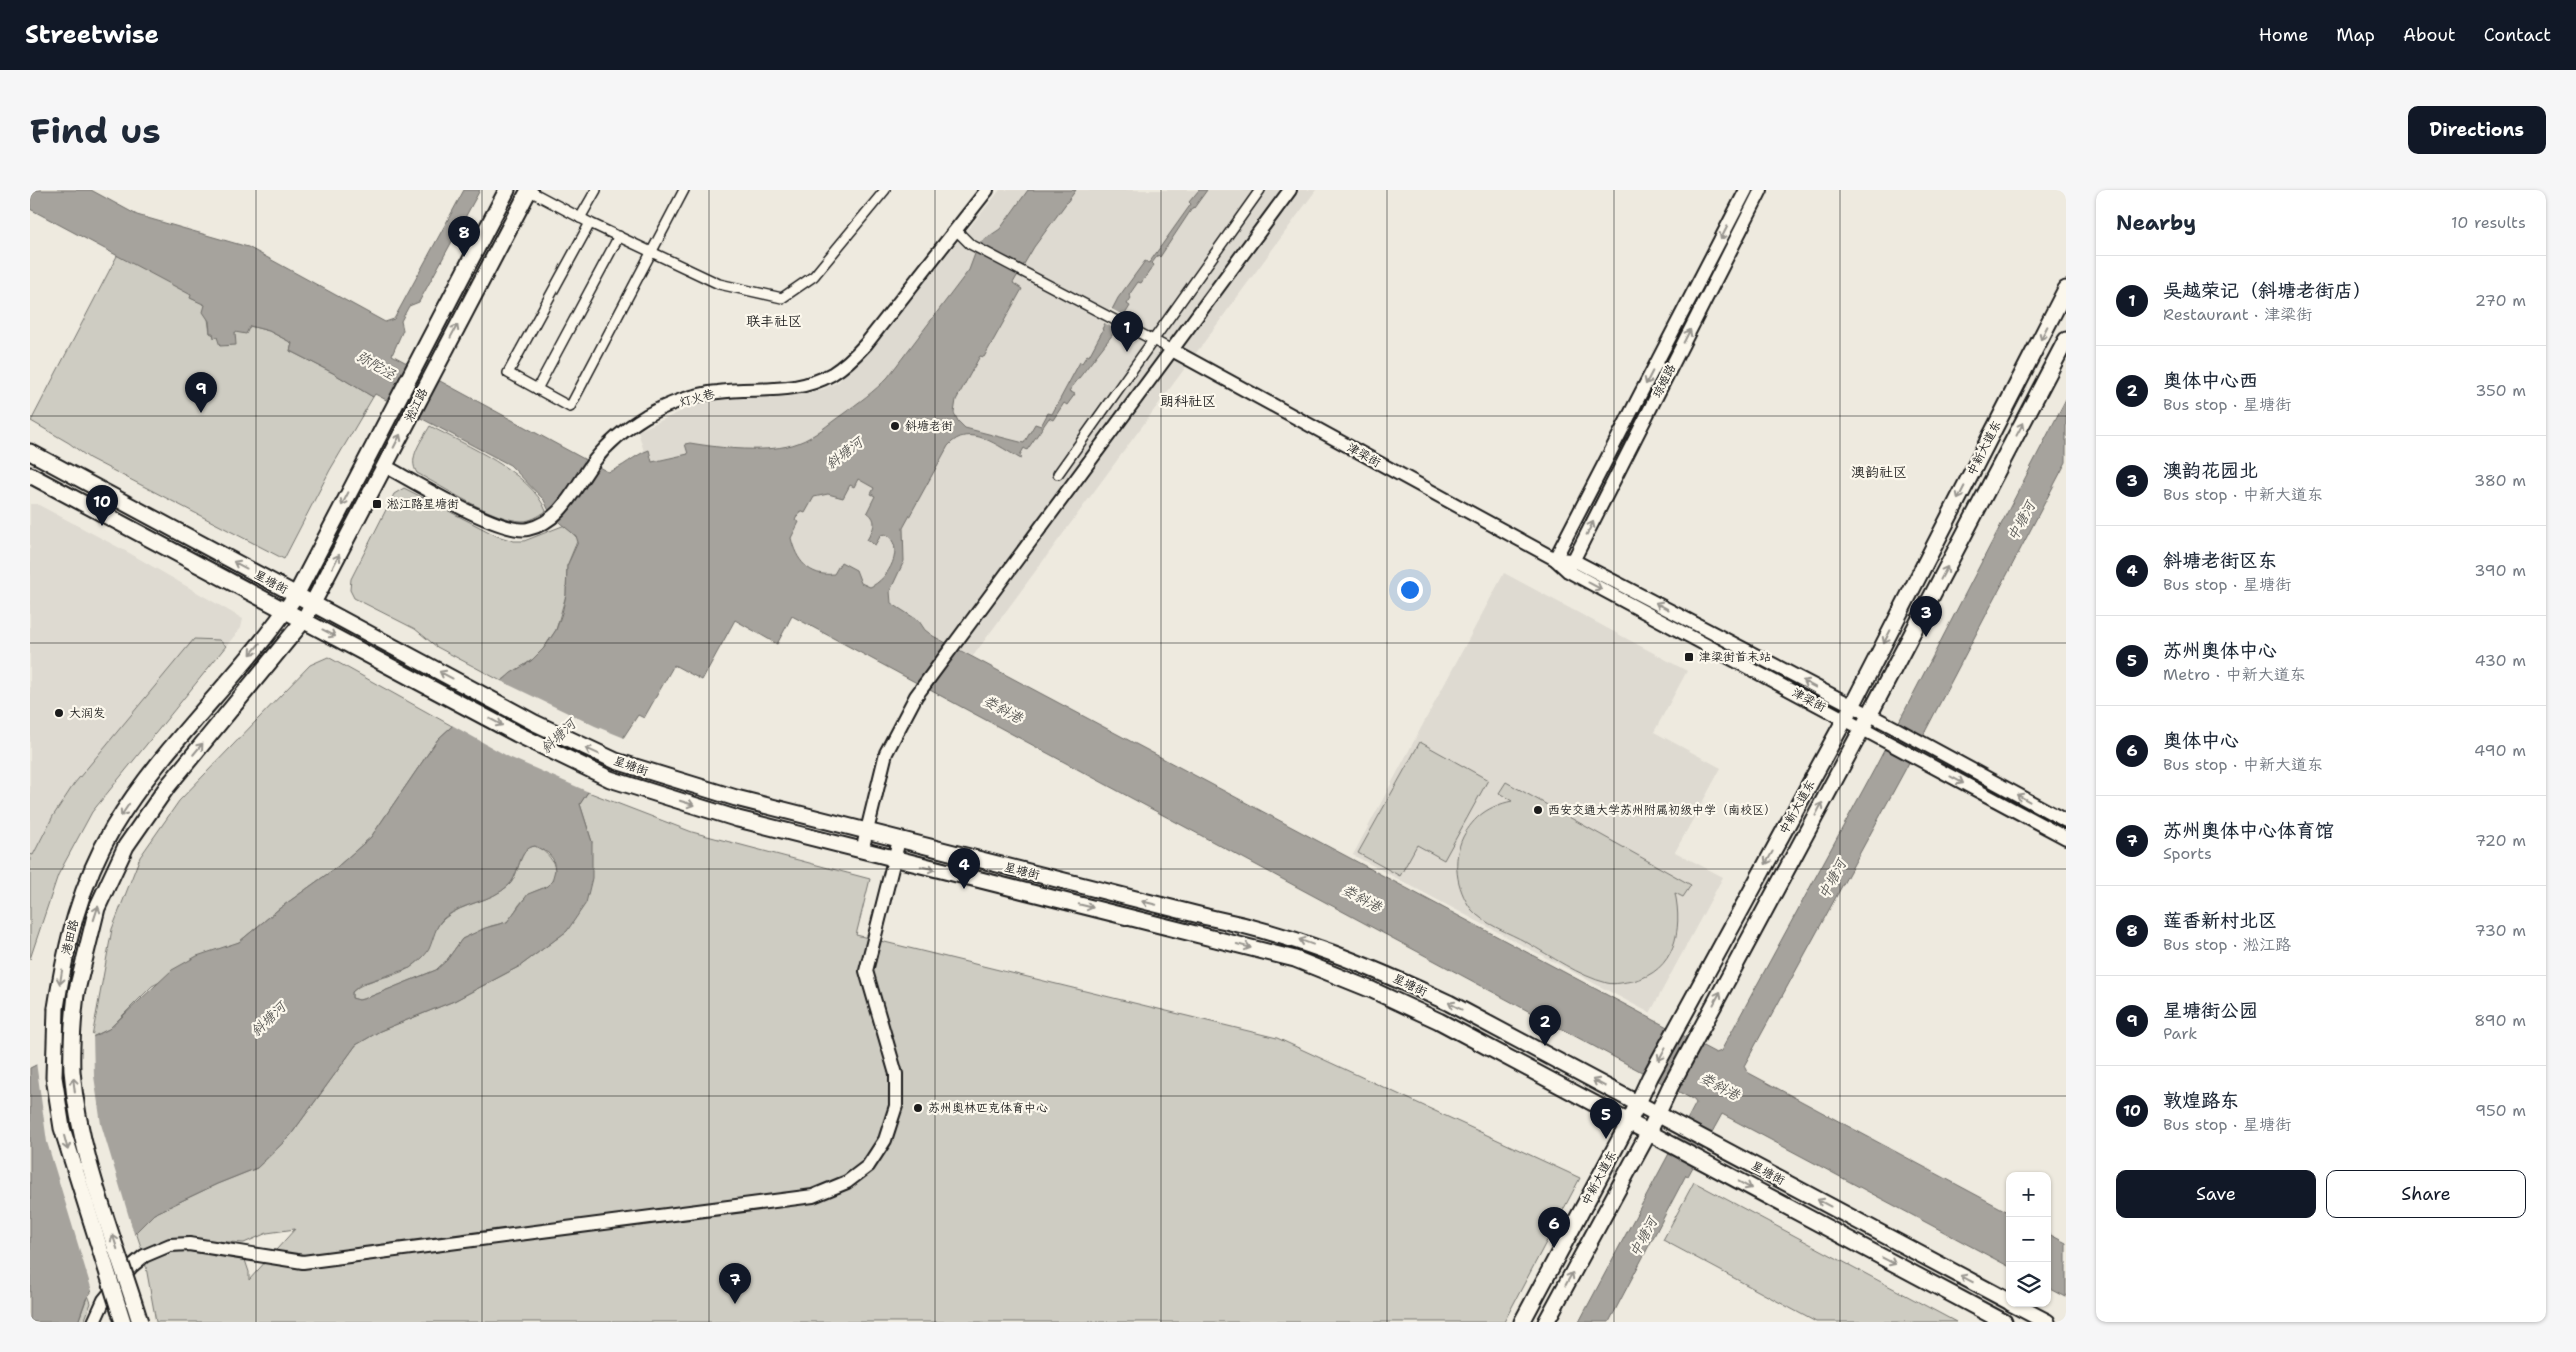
<!DOCTYPE html>
<html lang="en">
<head>
<meta charset="utf-8">
<style>
	:root { --surface:#fff; --page:#f6f6f7; --text:#1f2937; --muted:#747a83; --line:#e0e1e3; --accent:#111827 }
	body { margin:0; font-family:"Shantell Sans","LXGW WenKai TC",sans-serif; background:var(--page); color:var(--text) }
	.controls { position:absolute; right:15px; bottom:15px; display:grid; overflow:hidden; border-radius:10px; box-shadow:0 1px 4px #0004 }
	.controls button { width:45px; height:45px; display:grid; place-items:center; padding:0; border:0; border-bottom:1px solid var(--line); background:var(--surface); color:var(--text); font:25px sans-serif }
	.you { position:absolute; left:1379px; top:399px; width:18px; height:18px; margin:-12px; border:4px solid #fff; border-radius:50%; background:#1a73e8; box-shadow:0 0 0 8px #1a73e833 }
	.badge { display:grid; place-items:center; width:32px; height:32px; border-radius:50%; background:var(--accent); color:#fff; font-size:16px; font-weight:700 }
	.pin { position:absolute; translate:-50% -41px; filter:drop-shadow(0 1px 2px #0008) }
	.pin::after { content:''; position:absolute; top:26px; width:18px; height:15px; background:inherit; clip-path:polygon(0 0,100% 0,50% 100%) }
	.list { margin:0; padding:0; list-style:none }
	h2 { display:flex; justify-content:space-between; align-items:center; height:65px; margin:0; padding:0 20px; font-size:21px }
	h2 small { font-size:16px; font-weight:400; color:var(--muted) }
	.list li { display:grid; grid-template-columns:32px 1fr auto; gap:15px; align-items:center; box-sizing:border-box; height:90px; padding:0 20px; border-top:1px solid var(--line) }
	.list b { display:block; font-size:19px; white-space:nowrap }
	.list p { margin:0; font-size:16px; white-space:nowrap; color:var(--muted) }
	.list em { font-size:16px; font-style:normal; color:var(--muted) }
	.actions { display:flex; gap:10px; padding:15px 20px }
	.actions a { flex:1; padding:11px 0; border:1px solid var(--accent); border-radius:10px; text-align:center; font-size:18px; color:var(--accent) }
	.actions .main { background:var(--accent); color:#fff }
	.icon { flex:none; width:28px; height:28px; fill:none; stroke:currentColor; stroke-width:2; stroke-linecap:round; stroke-linejoin:round }
	.map { position:relative; flex:none; width:2036px; height:1132px; overflow:hidden; border-radius:10px }
	header { display:flex; align-items:center; gap:30px; box-sizing:border-box; height:70px; padding:0 25px; background:var(--accent); color:#fff }
	header strong { font-size:24px }
	nav { display:flex; gap:28px; margin-inline-start:auto; font-size:18px }
	.intro { display:flex; align-items:center; justify-content:space-between; box-sizing:border-box; height:120px; padding:0 30px }
	h1 { margin:0; font-size:35px }
	.button { padding:12px 22px; border-radius:10px; background:var(--accent); color:#fff; font-size:18px; font-weight:700 }
	main { display:flex; gap:30px; padding:0 30px }
	aside { flex:1; background:var(--surface); border-radius:10px; box-shadow:0 1px 4px #0004 }
	.map>svg:first-child { display:block }
</style>
</head>
<body>
<header>
<strong>Streetwise</strong>
<nav><a>Home</a><a>Map</a><a>About</a><a>Contact</a></nav>
</header>
<div class="intro"><h1>Find us</h1><a class="button">Directions</a></div>
<main>
<div class="map">
<svg width="2036" height="1132" viewBox="0 0 2036 1132">
	<rect width="100%" height="100%" fill="#eeeadf"/>
	<filter id="ink" filterUnits="userSpaceOnUse"><feTurbulence type="fractalNoise" baseFrequency=".02" numOctaves="2"/><feDisplacementMap in="SourceGraphic" scale="10" xChannelSelector="R" yChannelSelector="G"/><feConvolveMatrix kernelMatrix="1 2 1 2 8 2 1 2 1" color-interpolation-filters="sRGB"/></filter>
	<g filter="url(#ink)">
		<!-- built -->
		<g fill="#dedad1">
			<polygon points="970,0 1286,0 943,466 898,443 889,431 865,417 860,410 859,401 835,414 621,286 608,241 667,214 696,208 756,207 793,199 808,192 839,160"/>
			<polygon points="0,314 7,314 101,364 213,429 211,438 196,456 189,450 44,594 23,626 3,666 0,664"/>
			<polygon points="1474,383 1657,481 1624,542 1691,578 1645,662 1693,687 1620,823 1323,665"/>
		</g>
		<!-- green -->
		<g fill="#ceccc2" stroke="#75746f" fill-rule="evenodd">
			<polygon points="88,64 162,105 161,108 176,115 180,143 187,147 220,136 239,141 262,153 260,161 303,183 343,207 300,280 254,369 59,268 39,253 1,231"/>
			<path d="M 400,236 C 435,255 501,282 516,321 C 509,326 501,331 492,331 C 463,330 413,297 387,283 C 377,268 392,250 400,236 Z"/>
			<polygon points="374,298 467,346 484,351 494,351 535,335 548,349 537,376 536,405 526,440 509,465 471,491 407,457 385,439 324,408 320,400 321,389 364,304"/>
			<polygon points="164,449 189,450 196,456 62,622 28,685 0,769 0,664 3,665 23,626 44,594"/>
			<polygon points="298,467 422,536 408,549 341,647 307,677 250,718 209,752 122,796 79,839 62,847 82,739 110,667 149,611 280,475"/>
			<polygon points="1390,552 1458,590 1414,670 1387,655 1370,686 1328,663"/>
			<path d="M 1476,592 L 1661,695 L 1653,707 L 1645,703 C 1653,740 1645,781 1603,791 C 1595,792 1585,795 1577,793 C 1549,786 1521,766 1496,752 C 1480,743 1453,734 1441,719 C 1426,698 1422,670 1433,647 C 1444,626 1459,616 1482,611 L 1469,603 Z"/>
			<path d="M 558,602 L 662,642 L 840,689 L 826,745 L 1247,848 L 1550,988 L 1474,1132 L 126,1132 L 114,1066 L 106,1042 L 124,1024 L 187,994 L 227,978 L 260,946 L 326,855 L 350,841 L 424,811 L 490,776 L 537,741 L 562,652 L 550,614 ZM 265,1039 L 219,1090 L 219,1082 L 215,1070 L 145,1059 L 169,1050 L 214,1053 L 237,1043 Z"/>
			<path d="M 505,656 C 520,662 535,683 517,696 C 509,701 501,701 494,709 C 487,716 484,725 477,732 L 461,736 L 432,749 L 417,770 L 406,780 L 337,808 L 329,810 L 322,808 L 322,802 C 339,786 363,789 381,777 C 402,764 399,741 415,728 C 434,712 461,712 479,695 C 490,684 488,658 505,656 Z"/>
			<polygon points="1664,992 1926,1132 1786,1132 1633,1050"/>
			<polygon points="58,1105 61,1113 54,1132 48,1132"/>
		</g>
		<!-- water -->
		<g fill="#a6a39d" stroke="#6f6d69" fill-rule="evenodd">
			<path d="M 0,0 L 61,0 L 107,25 L 218,57 L 355,132 L 364,129 L 434,0 L 450,0 L 389,112 L 379,116 L 371,131 L 373,140 L 362,165 L 578,282 C 593,278 604,265 619,260 L 622,272 L 658,264 L 655,254 L 660,253 C 690,258 739,264 768,253 C 785,247 798,234 813,224 C 829,212 844,202 858,187 L 939,80 L 949,53 L 970,39 L 998,0 L 1046,0 L 1004,57 L 983,93 L 992,99 L 954,167 L 950,166 L 926,210 L 924,223 L 928,231 L 935,238 L 994,253 L 1005,234 L 1011,236 L 1018,223 L 1022,224 L 1050,172 L 1052,173 L 1057,165 L 1059,166 L 1073,140 L 1072,139 L 1088,108 L 1115,71 L 1119,73 L 1161,14 L 1159,12 L 1169,0 L 1177,0 L 1164,18 L 1163,17 L 1130,67 L 1128,65 L 1122,73 L 1124,75 L 1111,93 L 1108,92 L 1099,105 L 1101,108 L 1097,114 L 1100,116 L 1083,144 L 1039,201 L 1045,204 L 1037,215 L 1034,213 L 1023,230 L 1019,228 L 997,260 L 994,258 L 990,265 L 992,267 L 991,269 C 969,257 939,231 918,256 L 873,338 L 874,371 L 860,401 L 861,413 L 889,431 L 895,440 L 903,446 L 1686,863 L 1691,861 L 1845,578 L 2036,209 L 2036,272 L 1874,582 L 1714,876 L 1717,882 L 1980,1023 L 1980,1077 L 1692,924 L 1658,986 L 1656,985 L 1579,1132 L 1549,1132 L 1666,913 L 1664,910 L 762,426 L 747,454 L 705,430 L 672,490 L 644,475 L 614,528 L 608,525 L 550,614 L 562,652 L 562,688 L 556,713 L 537,741 L 490,776 L 424,811 L 350,841 L 326,855 L 260,946 L 227,978 L 187,994 L 124,1024 L 106,1042 L 56,1109 L 48,1132 L 0,1132 L 0,878 L 79,839 L 142,780 L 167,766 L 209,752 L 250,718 L 307,677 L 341,647 L 408,549 L 481,483 L 501,471 L 514,458 L 526,440 L 532,423 L 536,405 L 537,376 L 548,352 L 546,346 L 530,333 L 518,319 L 514,310 L 480,275 L 345,204 L 343,207 L 303,183 L 260,161 L 262,153 L 239,141 L 220,136 L 216,144 L 205,142 L 206,155 L 190,156 L 187,147 L 184,148 L 183,143 L 180,143 L 179,131 L 173,122 L 175,115 L 160,108 L 161,105 L 0,19 ZM 828,289 L 844,298 L 841,304 L 845,306 L 837,322 C 849,331 843,339 837,350 L 845,355 L 851,345 L 855,344 C 877,356 858,390 840,397 L 831,393 L 826,380 L 811,372 L 804,384 C 779,387 766,370 761,348 L 769,332 L 765,330 L 770,321 L 775,323 L 784,307 L 798,304 L 813,308 L 820,295 L 824,297 ZM 505,656 L 518,663 L 523,669 L 525,680 L 522,691 L 516,697 L 498,704 L 477,732 L 455,738 L 432,749 L 417,770 L 406,780 L 337,808 L 329,810 L 322,808 L 322,802 L 331,794 L 380,778 C 387,772 395,767 399,759 C 404,748 405,736 414,728 C 433,712 460,713 479,695 C 490,684 488,658 505,656 Z"/>
			<polygon points="2017,1043 2036,1053 2036,1107 2017,1097"/>
		</g>
		<!-- pier -->
		<g fill="#eeeadf">
			<polygon points="1080,118 1096,127 1088,141 1073,132"/>
			<polygon points="469,490 565,536 597,549 561,603 479,567 420,534"/>
			<polygon points="63,844 64,886 71,934 105,1047 63,1104 17,952 6,872"/>
		</g>
		<g fill="none" stroke-linecap="round" stroke-linejoin="round">
			<!-- street casing -->
			<g stroke="#1c1c1c" stroke-width="12">
				<g id="street">
					<polyline points="498,0 560,33 689,94 752,108 784,86 855,0"/>
					<polyline points="550,28 566,0"/>
					<polyline points="560,33 478,183 540,217 654,0"/>
					<polyline points="925,39 940,54 1142,160"/>
					<polyline points="507,199 589,46"/>
					<polyline points="1028,284 1230,0"/>
				</g>
			</g>
			<!-- secondary casing -->
			<g stroke="#1c1c1c" stroke-width="16">
				<g id="secondary">
					<polyline points="1142,160 1525,369 1538,381 2036,648"/>
					<path d="M 355,276 C 383,291 470,345 498,339 C 533,331 545,296 565,270 C 578,253 598,237 616,226 C 637,214 664,204 688,202 C 727,197 766,205 802,184 C 815,176 826,165 836,154 L 957,0"/>
					<polyline points="1525,369 1543,370 1865,538 2036,631"/>
					<polyline points="1525,369 1716,0"/>
					<polyline points="1540,377 1731,0"/>
					<polyline points="832,661 856,563 886,506 1260,0"/>
					<polyline points="64,1132 74,1110 102,1076 114,1066 140,1055 159,1054 273,1072 783,1006 817,992 838,976 855,950 866,916 866,884 836,781 869,650"/>
				</g>
			</g>
			<!-- primary casing -->
			<g stroke="#1c1c1c" stroke-width="19">
				<g id="primary">
					<path d="M 0,262 L 505,533 L 586,571 L 706,608 L 1177,727 C 1266,745 1337,775 1419,813 L 1980,1112"/>
					<polyline points="0,285 487,544 580,589 708,629 1265,769 1342,800 1409,831 1974,1132"/>
					<polyline points="46,804 67,718 96,656 137,597 274,430 499,0"/>
					<path d="M 26,818 C 36,754 50,694 83,638 C 134,553 211,487 266,405 L 477,0"/>
					<polyline points="1981,1113 2017,1132"/>
					<polyline points="1492,1132 1599,932 1620,887 1822,516 2036,99"/>
					<polyline points="1516,1132 1619,942 1640,897 1832,539 2036,150"/>
				</g>
			</g>
			<!-- street -->
			<use href="#street" stroke="#fbf7ec" stroke-width="9"/>
			<!-- secondary -->
			<use href="#secondary" stroke="#fbf7ec" stroke-width="12"/>
			<!-- primary -->
			<use href="#primary" stroke="#fbf7ec" stroke-width="15"/>
			<!-- primary-bridge casing -->
			<g stroke="#1c1c1c" stroke-width="19" stroke-linecap="butt">
				<g id="primary-bridge">
					<path d="M 46,804 C 43,830 41,855 42,881 C 49,967 85,1050 110,1132"/>
					<polyline points="26,818 24,887 32,938 93,1132"/>
				</g>
			</g>
			<!-- primary-bridge -->
			<use href="#primary-bridge" stroke="#fbf7ec" stroke-width="15"/>
		</g>
		<!-- one-way arrows -->
		<defs><path id="oneway-shaft" d="M-6 0H5M1.5-3L5.5 0L1.5 3" fill="none" stroke-width="1.6" stroke-linecap="round" stroke-linejoin="round" transform="scale(1.25)"/></defs>
		<g stroke="#97948e">
			<use href="#oneway-shaft" transform="translate(1694 43) rotate(117)"/>
			<use href="#oneway-shaft" transform="translate(424 141) rotate(-62)"/>
			<use href="#oneway-shaft" transform="translate(2014 143) rotate(117)"/>
			<use href="#oneway-shaft" transform="translate(1657 146) rotate(-63)"/>
			<use href="#oneway-shaft" transform="translate(1619 188) rotate(117)"/>
			<use href="#oneway-shaft" transform="translate(1990 239) rotate(-62)"/>
			<use href="#oneway-shaft" transform="translate(367 251) rotate(-63)"/>
			<use href="#oneway-shaft" transform="translate(1931 303) rotate(117)"/>
			<use href="#oneway-shaft" transform="translate(315 309) rotate(117)"/>
			<use href="#oneway-shaft" transform="translate(1560 338) rotate(-63)"/>
			<use href="#oneway-shaft" transform="translate(306 371) rotate(-63)"/>
			<use href="#oneway-shaft" transform="translate(210 375) rotate(-152)"/>
			<use href="#oneway-shaft" transform="translate(1914 383) rotate(-62)"/>
			<use href="#oneway-shaft" transform="translate(1565 396) rotate(28)"/>
			<use href="#oneway-shaft" transform="translate(1632 416) rotate(-152)"/>
			<use href="#oneway-shaft" transform="translate(299 443) rotate(28)"/>
			<use href="#oneway-shaft" transform="translate(1857 447) rotate(117)"/>
			<use href="#oneway-shaft" transform="translate(225 459) rotate(130)"/>
			<use href="#oneway-shaft" transform="translate(416 485) rotate(-152)"/>
			<use href="#oneway-shaft" transform="translate(1779 494) rotate(-152)"/>
			<use href="#oneway-shaft" transform="translate(466 532) rotate(28)"/>
			<use href="#oneway-shaft" transform="translate(168 559) rotate(-50)"/>
			<use href="#oneway-shaft" transform="translate(562 561) rotate(-156)"/>
			<use href="#oneway-shaft" transform="translate(1927 590) rotate(28)"/>
			<use href="#oneway-shaft" transform="translate(1993 608) rotate(-151)"/>
			<use href="#oneway-shaft" transform="translate(657 613) rotate(17)"/>
			<use href="#oneway-shaft" transform="translate(1789 619) rotate(-62)"/>
			<use href="#oneway-shaft" transform="translate(95 620) rotate(124)"/>
			<use href="#oneway-shaft" transform="translate(1739 668) rotate(119)"/>
			<use href="#oneway-shaft" transform="translate(898 678) rotate(14)"/>
			<use href="#oneway-shaft" transform="translate(1119 713) rotate(-166)"/>
			<use href="#oneway-shaft" transform="translate(1056 716) rotate(14)"/>
			<use href="#oneway-shaft" transform="translate(66 723) rotate(-72)"/>
			<use href="#oneway-shaft" transform="translate(1276 752) rotate(-160)"/>
			<use href="#oneway-shaft" transform="translate(1214 756) rotate(15)"/>
			<use href="#oneway-shaft" transform="translate(31 787) rotate(99)"/>
			<use href="#oneway-shaft" transform="translate(1687 808) rotate(-62)"/>
			<use href="#oneway-shaft" transform="translate(1425 816) rotate(-152)"/>
			<use href="#oneway-shaft" transform="translate(1632 864) rotate(118)"/>
			<use href="#oneway-shaft" transform="translate(1569 893) rotate(-152)"/>
			<use href="#oneway-shaft" transform="translate(44 895) rotate(-97)"/>
			<use href="#oneway-shaft" transform="translate(36 953) rotate(75)"/>
			<use href="#oneway-shaft" transform="translate(1715 995) rotate(29)"/>
			<use href="#oneway-shaft" transform="translate(1794 1013) rotate(-152)"/>
			<use href="#oneway-shaft" transform="translate(85 1052) rotate(-108)"/>
			<use href="#oneway-shaft" transform="translate(1859 1071) rotate(27)"/>
			<use href="#oneway-shaft" transform="translate(1539 1089) rotate(-61)"/>
			<use href="#oneway-shaft" transform="translate(1937 1089) rotate(-152)"/>
		</g>
	</g>
	<!-- grid -->
	<path fill="none" stroke="#1c1c1c" stroke-width="1" stroke-opacity="0.55" d="M 226,0 L 226,1132M 452,0 L 452,1132M 679,0 L 679,1132M 905,0 L 905,1132M 1131,0 L 1131,1132M 1357,0 L 1357,1132M 1584,0 L 1584,1132M 1810,0 L 1810,1132M 0,226 L 2036,226M 0,453 L 2036,453M 0,679 L 2036,679M 0,906 L 2036,906"/>
	<!-- markers -->
	<g fill="#1c1c1c" stroke="#fbf7ec" stroke-width="2">
		<circle cx="865" cy="236" r="5"/>
		<rect x="342" y="309" width="10" height="10" rx="2.5"/>
		<rect x="1654" y="462" width="10" height="10" rx="2.5"/>
		<circle cx="29" cy="523" r="5"/>
		<circle cx="1508" cy="620" r="5"/>
		<circle cx="888" cy="918" r="5"/>
	</g>
	<g text-anchor="middle" stroke-width="4.5" stroke-linejoin="round" paint-order="stroke">
		<!-- street labels -->
		<g font-size="12" fill="#1c1c1c" stroke="#fbf7ec">
			<text transform="translate(1634 191) rotate(-63)" y="4">琼姬路</text>
			<text transform="translate(667 208) rotate(-15)" y="4">灯火巷</text>
			<text transform="translate(386 215) rotate(-63)" y="4">淞江路</text>
			<text transform="translate(1954 258) rotate(-63)" y="4">中新大道东</text>
			<text transform="translate(1334 265) rotate(29)" y="4">津梁街</text>
			<text transform="translate(241 392) rotate(28)" y="4">星塘街</text>
			<text transform="translate(1779 510) rotate(28)" y="4">津梁街</text>
			<text transform="translate(601 576) rotate(19)" y="4">星塘街</text>
			<text transform="translate(1767 617) rotate(-61)" y="4">中新大道东</text>
			<text transform="translate(992 681) rotate(14)" y="4">星塘街</text>
			<text transform="translate(40 747) rotate(-76)" y="4">港田路</text>
			<text transform="translate(1380 795) rotate(25)" y="4">星塘街</text>
			<text transform="translate(1738 983) rotate(28)" y="4">星塘街</text>
			<text transform="translate(1569 988) rotate(-62)" y="4">中新大道东</text>
		</g>
		<!-- poi labels -->
		<g font-size="12" fill="#1c1c1c" stroke="#fbf7ec" text-anchor="start">
			<text x="875" y="240">斜塘老街</text>
			<text x="357" y="318">淞江路星塘街</text>
			<text x="1669" y="471">津梁街首末站</text>
			<text x="39" y="527">大润发</text>
			<text x="1518" y="624">西安交通大学苏州附属初级中学（南校区）</text>
			<text x="898" y="922">苏州奥林匹克体育中心</text>
		</g>
		<!-- neighbourhood labels -->
		<g font-size="14" fill="#1c1c1c" stroke="#fbf7ec">
			<text x="744" y="136">联丰社区</text>
			<text x="1158" y="216">朗科社区</text>
			<text x="1849" y="287">澳韵社区</text>
		</g>
		<!-- water labels -->
		<g font-size="14" font-style="italic" fill="#5a5956" stroke="#fbf7ec">
			<text transform="translate(346 175) rotate(30)" y="5">弥陀泾</text>
			<text transform="translate(814 263) rotate(-37)" y="5">斜塘河</text>
			<text transform="translate(1991 331) rotate(-62)" y="5">中塘河</text>
			<text transform="translate(973 519) rotate(28)" y="5">娄斜港</text>
			<text transform="translate(528 546) rotate(-44)" y="5">斜塘河</text>
			<text transform="translate(1802 689) rotate(-62)" y="5">中塘河</text>
			<text transform="translate(1332 708) rotate(28)" y="5">娄斜港</text>
			<text transform="translate(238 829) rotate(-44)" y="5">斜塘河</text>
			<text transform="translate(1690 896) rotate(28)" y="5">娄斜港</text>
			<text transform="translate(1613 1047) rotate(-62)" y="5">中塘河</text>
		</g>
	</g>
</svg>
<div class="controls">
<button>+</button>
<button>−</button>
<button><svg class="icon" aria-label="layers" viewBox="0 0 24 24"><path d="M12 4l9 5-9 5-9-5zM3 14l9 5 9-5"/></svg></button>
</div>
<div class="you"></div>
<div class="pin badge" style="left:1097px;top:162px">1</div>
<div class="pin badge" style="left:1515px;top:856px">2</div>
<div class="pin badge" style="left:1896px;top:447px">3</div>
<div class="pin badge" style="left:934px;top:699px">4</div>
<div class="pin badge" style="left:1576px;top:949px">5</div>
<div class="pin badge" style="left:1524px;top:1058px">6</div>
<div class="pin badge" style="left:705px;top:1114px">7</div>
<div class="pin badge" style="left:434px;top:67px">8</div>
<div class="pin badge" style="left:171px;top:223px">9</div>
<div class="pin badge" style="left:72px;top:336px">10</div>
</div>
<aside>
<h2>Nearby<small>10 results</small></h2>
<ul class="list">
<li><span class="badge">1</span><div><b>吴越荣记（斜塘老街店）</b><p>Restaurant · 津梁街</p></div><em>270 m</em></li>
<li><span class="badge">2</span><div><b>奥体中心西</b><p>Bus stop · 星塘街</p></div><em>350 m</em></li>
<li><span class="badge">3</span><div><b>澳韵花园北</b><p>Bus stop · 中新大道东</p></div><em>380 m</em></li>
<li><span class="badge">4</span><div><b>斜塘老街区东</b><p>Bus stop · 星塘街</p></div><em>390 m</em></li>
<li><span class="badge">5</span><div><b>苏州奥体中心</b><p>Metro · 中新大道东</p></div><em>430 m</em></li>
<li><span class="badge">6</span><div><b>奥体中心</b><p>Bus stop · 中新大道东</p></div><em>490 m</em></li>
<li><span class="badge">7</span><div><b>苏州奥体中心体育馆</b><p>Sports</p></div><em>720 m</em></li>
<li><span class="badge">8</span><div><b>莲香新村北区</b><p>Bus stop · 淞江路</p></div><em>730 m</em></li>
<li><span class="badge">9</span><div><b>星塘街公园</b><p>Park</p></div><em>890 m</em></li>
<li><span class="badge">10</span><div><b>敦煌路东</b><p>Bus stop · 星塘街</p></div><em>950 m</em></li>
</ul>
<div class="actions"><a class="main">Save</a><a>Share</a></div>
</aside>
</main>
</body>
</html>
